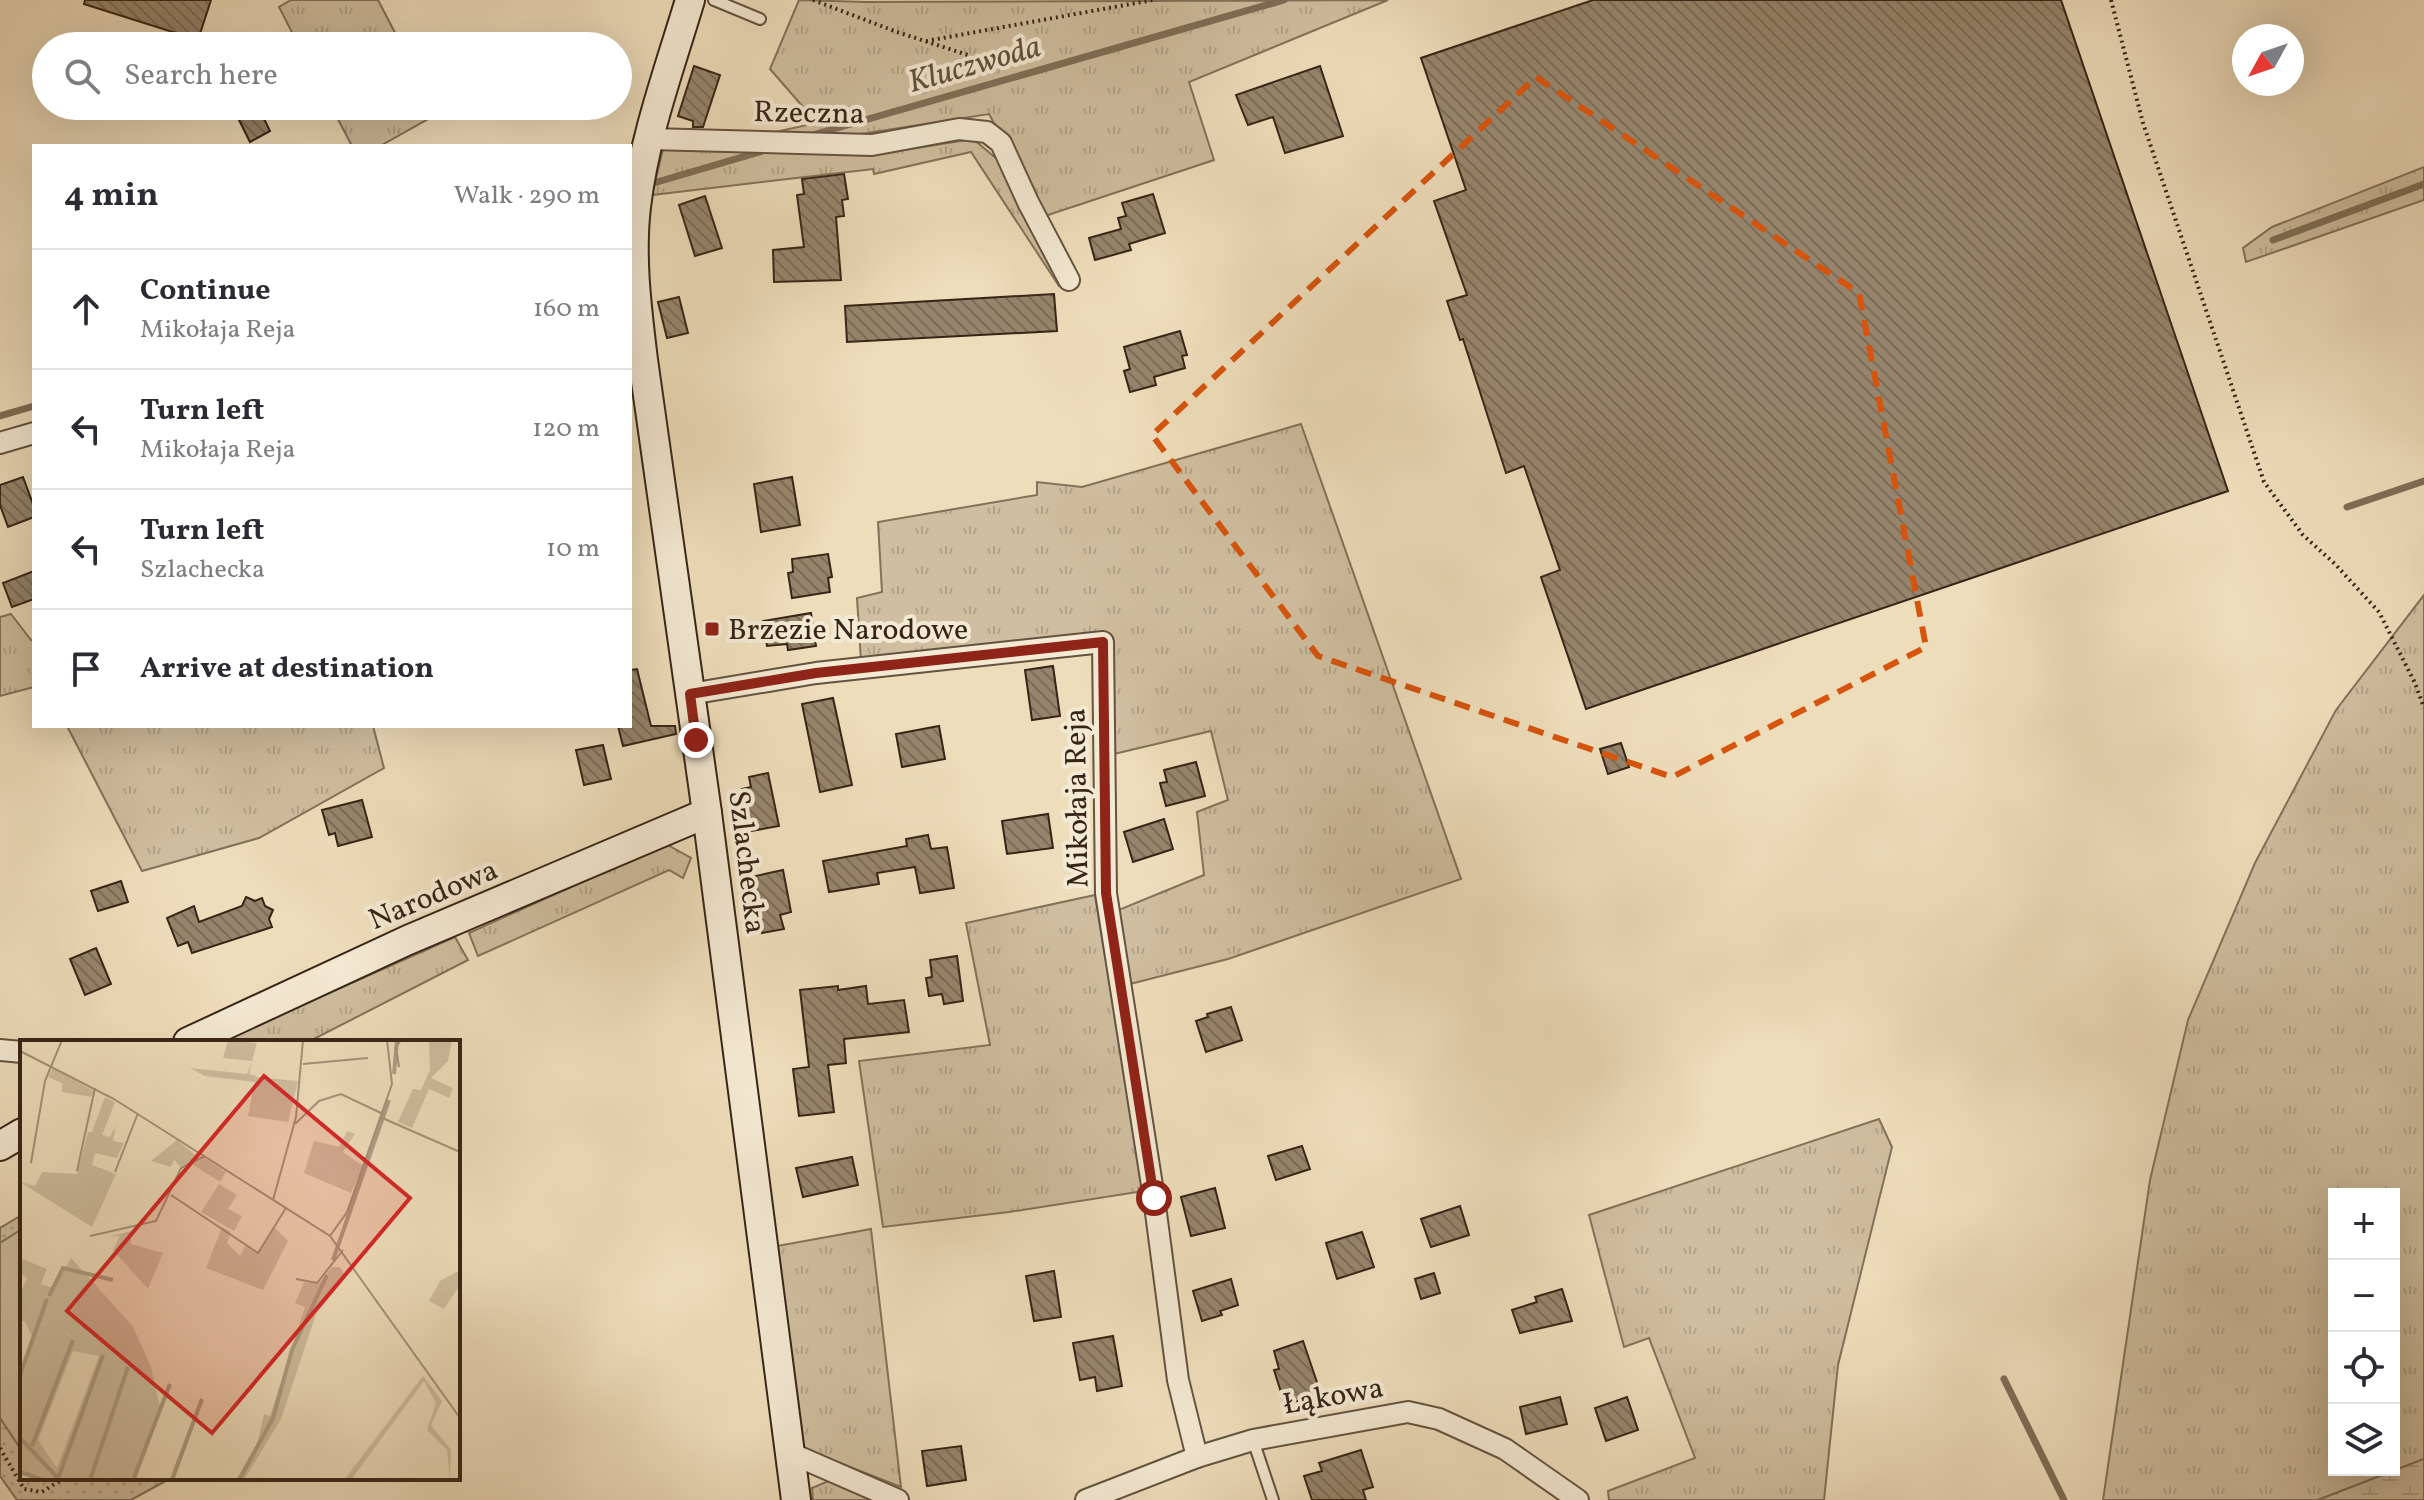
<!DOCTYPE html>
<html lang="en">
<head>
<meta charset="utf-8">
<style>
	:root { --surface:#fff; --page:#f7f7f7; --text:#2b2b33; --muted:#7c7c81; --line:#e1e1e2 }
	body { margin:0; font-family:Vollkorn,serif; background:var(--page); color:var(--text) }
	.controls { position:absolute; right:24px; bottom:24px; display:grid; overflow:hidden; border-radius:0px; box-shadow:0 8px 32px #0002 }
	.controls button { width:72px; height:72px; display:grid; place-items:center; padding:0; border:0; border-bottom:2px solid var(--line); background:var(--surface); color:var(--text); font:40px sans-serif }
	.compass { position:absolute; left:2232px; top:24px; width:72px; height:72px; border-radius:50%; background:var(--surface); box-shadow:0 8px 32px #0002; rotate:230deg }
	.stop { position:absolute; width:24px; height:24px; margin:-18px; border:6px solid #8f2418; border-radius:50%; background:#fff }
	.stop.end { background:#8f2418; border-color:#fff; box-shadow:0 2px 8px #0008 }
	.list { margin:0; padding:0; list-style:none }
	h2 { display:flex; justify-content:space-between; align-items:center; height:104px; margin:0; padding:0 32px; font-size:34px }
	h2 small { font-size:26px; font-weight:400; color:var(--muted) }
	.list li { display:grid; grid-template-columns:52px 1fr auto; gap:24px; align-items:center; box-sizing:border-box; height:120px; padding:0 32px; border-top:2px solid var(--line) }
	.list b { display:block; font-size:30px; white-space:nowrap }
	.list p { margin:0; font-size:26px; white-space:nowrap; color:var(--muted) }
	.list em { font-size:26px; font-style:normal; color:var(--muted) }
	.icon { flex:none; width:44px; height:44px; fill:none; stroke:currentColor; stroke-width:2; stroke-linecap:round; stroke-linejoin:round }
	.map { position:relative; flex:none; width:2424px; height:1500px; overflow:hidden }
	.search { position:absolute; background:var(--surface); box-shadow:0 8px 32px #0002; left:32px; top:32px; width:600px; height:88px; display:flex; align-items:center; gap:20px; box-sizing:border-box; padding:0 28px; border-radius:44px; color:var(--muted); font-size:30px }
	.panel { position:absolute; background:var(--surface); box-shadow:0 8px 32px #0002; left:32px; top:144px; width:600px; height:584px; border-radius:0px }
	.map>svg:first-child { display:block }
</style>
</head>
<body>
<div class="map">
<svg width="2424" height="1500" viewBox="0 0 2424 1500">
	<defs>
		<pattern id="grass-tufts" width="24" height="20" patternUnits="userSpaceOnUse" patternTransform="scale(2)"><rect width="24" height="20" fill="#cfbe9f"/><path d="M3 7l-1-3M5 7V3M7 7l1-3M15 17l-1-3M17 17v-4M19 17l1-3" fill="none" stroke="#b2a388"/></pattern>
		<pattern id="wetland-marsh" width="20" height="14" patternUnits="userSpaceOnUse" patternTransform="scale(2)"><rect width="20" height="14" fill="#cfbe9f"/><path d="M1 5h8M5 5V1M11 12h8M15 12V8" fill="none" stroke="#b2a388"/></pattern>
		<pattern id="park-dots" width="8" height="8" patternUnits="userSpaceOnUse" patternTransform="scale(2)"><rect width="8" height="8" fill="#cfbe9f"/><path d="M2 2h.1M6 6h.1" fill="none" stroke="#b2a388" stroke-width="1.8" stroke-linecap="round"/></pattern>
		<pattern id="building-back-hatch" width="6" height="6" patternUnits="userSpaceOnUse" patternTransform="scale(2)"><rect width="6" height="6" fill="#96856c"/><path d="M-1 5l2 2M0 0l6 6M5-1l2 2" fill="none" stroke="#7b6d58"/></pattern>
	</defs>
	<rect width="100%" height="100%" fill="#edb"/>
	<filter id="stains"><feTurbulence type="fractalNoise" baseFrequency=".0025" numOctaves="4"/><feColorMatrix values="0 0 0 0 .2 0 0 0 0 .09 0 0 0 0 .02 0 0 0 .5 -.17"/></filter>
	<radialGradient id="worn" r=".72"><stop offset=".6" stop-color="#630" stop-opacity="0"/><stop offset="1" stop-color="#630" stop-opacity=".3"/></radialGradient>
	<!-- grass -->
	<g fill="url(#grass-tufts)" stroke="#82725a" stroke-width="2" fill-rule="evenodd">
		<polygon points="291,0 378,0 402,46 299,46 279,7"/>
		<polygon points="799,0 865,2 1388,0 1189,82 1214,160 1045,216 989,114 848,136 775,132 817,123 770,69"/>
		<polygon points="331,106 433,106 437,114 380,146 352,146"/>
		<polygon points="973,139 997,159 1065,284 1059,286 971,152 874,174 873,169 652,195 663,149 872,155"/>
		<polygon points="2424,167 2424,200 2246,262 2243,248 2272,227"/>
		<polygon points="1301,424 1461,879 1228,959 1130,984 1116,911 1204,875 1197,812 1228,800 1211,731 1114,754 1108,639 861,661 857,598 882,592 878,522 1037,495 1037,482 1082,487"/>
		<path d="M 2424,595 L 2424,1459 L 2318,1500 L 2103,1500 L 2150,1180 L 2188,1020 L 2255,863 L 2336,710 ZM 2334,1194 L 2394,1194 L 2394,1470 L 2334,1470 Z"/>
		<polygon points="11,614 31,640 34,641 34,687 0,696 0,617"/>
		<polygon points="67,726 373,726 384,768 259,838 142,871"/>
		<polygon points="666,844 691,858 683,878 669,870 478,956 469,933"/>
		<polygon points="1095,895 1144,1191 1009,1212 883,1227 859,1061 990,1045 966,923"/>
		<polygon points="455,937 468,960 308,1042 219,1042"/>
		<polygon points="1879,1119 1892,1147 1838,1365 1824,1500 1609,1500 1608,1491 1695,1458 1649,1338 1624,1347 1589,1215"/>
		<polygon points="871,1229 901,1487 804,1449 777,1246"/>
		<polygon points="831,1480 876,1500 813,1500 812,1488"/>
	</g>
	<!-- wetland -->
	<polygon fill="url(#wetland-marsh)" stroke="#82725a" stroke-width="2" points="2424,1459 2424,1500 2318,1500"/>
	<!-- park -->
	<polygon fill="url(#park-dots)" stroke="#82725a" stroke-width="2" points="22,1215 22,1478 171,1478 131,1500 17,1500 0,1476 0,1228"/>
	<!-- pitch -->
	<polygon fill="#cfbe9f" stroke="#82725a" stroke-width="2" points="22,1229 22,1451 0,1418 0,1243"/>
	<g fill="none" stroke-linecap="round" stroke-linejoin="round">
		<!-- stream -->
		<g stroke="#7f6e57" stroke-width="7">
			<polyline points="816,134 1284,0"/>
			<polyline points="647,185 766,150"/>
			<polyline points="2273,240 2424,184"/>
			<polyline points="0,416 34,406"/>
			<polyline points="2347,507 2424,481"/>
			<polyline points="2004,1379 2064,1500"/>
		</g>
	</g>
	<!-- building -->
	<g fill="url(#building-back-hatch)" stroke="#362516" stroke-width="2">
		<polygon points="85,0 211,0 198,40 84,4"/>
		<polygon points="1593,0 2061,0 2228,491 1586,709 1541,577 1560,570 1524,466 1506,473 1463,339 1460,340 1447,301 1467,295 1434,201 1466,190 1421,58"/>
		<polygon points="694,66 720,75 703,127 693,127 693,121 678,116"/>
		<polygon points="1320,66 1343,136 1285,153 1273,117 1248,125 1236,95"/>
		<polygon points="232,106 258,106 270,131 250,142"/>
		<polygon points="844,174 848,199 842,200 844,216 836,217 841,280 774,282 773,250 804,247 797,195 804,194 802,179"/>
		<polygon points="1153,194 1165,233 1129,244 1131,250 1095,260 1089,238 1121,229 1118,218 1126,216 1122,203"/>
		<polygon points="705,196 722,248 695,256 679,205"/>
		<polygon points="1054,294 1057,331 847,342 845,306"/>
		<polygon points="679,297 688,333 667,338 658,302"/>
		<polygon points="1180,331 1187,355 1182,356 1185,368 1154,377 1156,385 1130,392 1124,371 1130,369 1124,347"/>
		<polygon points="23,477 34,507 34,517 8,527 0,505 0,485"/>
		<polygon points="792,477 800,525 761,532 754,484"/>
		<polygon points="828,554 832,577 828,578 830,592 792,598 788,573 793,572 792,559"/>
		<polygon points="34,571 34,599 12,607 3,583"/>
		<polygon points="811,613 816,646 788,650 787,644 767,646 763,621"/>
		<polygon points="1053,666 1060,716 1032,720 1025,670"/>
		<polygon points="637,669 651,726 675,726 676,734 623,746 618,726 630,726 630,670"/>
		<polygon points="833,698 852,785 820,792 802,704"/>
		<polygon points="939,726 945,759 902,767 896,734"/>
		<polygon points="1621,743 1629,767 1608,774 1600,749"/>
		<polygon points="603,745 611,779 584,785 576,750"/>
		<polygon points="1196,762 1205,796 1166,806 1160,783 1167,782 1164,770"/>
		<polygon points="768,773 779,826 751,831 742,789 751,787 749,777"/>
		<polygon points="362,800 372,837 338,846 335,833 329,835 322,810"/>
		<polygon points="1048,814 1053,848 1007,854 1002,821"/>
		<polygon points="1164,819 1173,849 1133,862 1124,832"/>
		<polygon points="928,835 931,849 947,847 954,888 920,893 915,867 877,873 879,884 829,892 823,861 907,846 906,839"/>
		<polygon points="783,870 791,912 780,915 784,929 762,933 751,877"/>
		<polygon points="121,881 128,902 98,911 91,891"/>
		<polygon points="246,897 255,901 262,898 265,906 273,910 269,919 272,927 192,953 188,942 178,946 167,918 194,906 199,922 242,906"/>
		<polygon points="96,948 111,984 85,995 70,959"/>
		<polygon points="957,956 963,1001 944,1004 942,994 929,996 926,978 932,977 930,960"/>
		<polygon points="838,986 838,990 866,986 868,1004 904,1000 909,1032 844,1039 846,1063 828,1065 834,1112 799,1116 793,1069 809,1067 800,990"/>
		<polygon points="1231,1007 1242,1040 1206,1052 1196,1021 1208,1017 1207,1014"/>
		<polygon points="1302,1146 1310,1169 1276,1180 1268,1156"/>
		<polygon points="852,1157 858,1185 803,1197 796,1168"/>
		<polygon points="1215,1188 1225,1228 1191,1236 1181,1197"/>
		<polygon points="1460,1206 1469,1235 1431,1247 1421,1219"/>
		<polygon points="1362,1232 1374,1267 1337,1279 1326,1243"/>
		<polygon points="1054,1271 1061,1317 1034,1321 1026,1276"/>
		<polygon points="1434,1273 1440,1293 1421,1299 1415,1279"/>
		<polygon points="1231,1279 1238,1305 1220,1311 1222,1315 1202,1321 1193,1291"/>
		<polygon points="1562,1289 1572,1321 1520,1333 1512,1310 1537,1302 1535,1297"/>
		<polygon points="1113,1336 1122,1386 1097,1391 1095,1377 1080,1380 1073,1343"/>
		<polygon points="1303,1341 1321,1394 1285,1405 1274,1370 1279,1369 1274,1351"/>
		<polygon points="1560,1397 1567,1424 1526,1434 1520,1407"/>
		<polygon points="1627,1397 1638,1430 1606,1441 1595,1408"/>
		<polygon points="961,1446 966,1480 927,1486 922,1451"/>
		<polygon points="1361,1450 1373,1487 1363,1490 1366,1500 1312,1500 1304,1476 1322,1471 1319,1463"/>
	</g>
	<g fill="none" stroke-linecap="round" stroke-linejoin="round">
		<!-- lane casing -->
		<g stroke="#64533f" stroke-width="14">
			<g id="lane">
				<polyline points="714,0 760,19"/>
				<polyline points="1253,1440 1273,1500"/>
			</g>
		</g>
		<!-- street casing -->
		<g stroke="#64533f" stroke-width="24">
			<g id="street">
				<polyline points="650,139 872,145 959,129 987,132 1001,143 1028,202 1069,280"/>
				<polyline points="0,443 34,433"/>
				<polyline points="690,694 816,673 1103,642 1106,893 1154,1198 1178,1380 1197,1457"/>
				<polyline points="0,1050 22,1052"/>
				<polyline points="790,1453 898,1500"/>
				<polyline points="1086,1500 1197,1457 1253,1440 1408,1412 1439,1419 1505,1449 1578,1500"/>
			</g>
		</g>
		<!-- secondary casing -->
		<g stroke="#362516" stroke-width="32">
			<g id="secondary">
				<path d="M 690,0 C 670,67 644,137 636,207 C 630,258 637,310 643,360 L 707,813 L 796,1500"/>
				<polyline points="188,1042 408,940 707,813"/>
				<polyline points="0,1146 22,1133"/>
			</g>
		</g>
		<!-- path -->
		<g stroke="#362516" stroke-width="4" stroke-dasharray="2 4" stroke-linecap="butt">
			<polyline points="813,0 897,32 971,56 981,68"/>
			<polyline points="2111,0 2143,123 2264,482 2303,535 2335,564 2379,612 2415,683 2424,708"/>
			<polyline points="926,41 1153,0"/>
			<polyline points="0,1448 24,1489 42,1492 64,1478"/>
		</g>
		<!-- lane -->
		<use href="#lane" stroke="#f4e9d3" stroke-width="10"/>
		<!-- street -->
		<use href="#street" stroke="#f4e9d3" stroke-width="20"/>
		<!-- secondary -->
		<use href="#secondary" stroke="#f4e9d3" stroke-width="28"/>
	</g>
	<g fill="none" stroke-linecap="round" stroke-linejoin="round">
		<!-- route -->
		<polyline stroke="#8f2418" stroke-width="10" points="696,740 690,694 816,673 1103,642 1106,893 1154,1198"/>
	</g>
	<!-- marked area -->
	<path fill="none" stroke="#d6540d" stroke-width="6" stroke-dasharray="16 10" stroke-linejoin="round" d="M 1536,77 L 1859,293 L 1926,647 L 1672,777 L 1318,656 L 1152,435 Z"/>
	<!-- markers -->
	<rect fill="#8f2418" stroke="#f4e9d3" stroke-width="3" x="704" y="621" width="16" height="16" rx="4"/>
	<g text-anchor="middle" stroke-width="8" stroke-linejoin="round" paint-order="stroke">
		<!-- street labels -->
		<g font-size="30" fill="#362516" stroke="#f4e9d3">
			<text transform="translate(809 112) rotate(1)" y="10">Rzeczna</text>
			<text transform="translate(1076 798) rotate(-91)" y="10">Mikołaja Reja</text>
			<text transform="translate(748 862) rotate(83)" y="10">Szlachecka</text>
			<text transform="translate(433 894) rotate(-23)" y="10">Narodowa</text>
			<text transform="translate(1333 1395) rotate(-10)" y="10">Łąkowa</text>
		</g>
		<!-- poi labels -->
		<g font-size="30" fill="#362516" stroke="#f4e9d3" text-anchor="start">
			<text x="728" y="639">Brzezie Narodowe</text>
		</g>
		<!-- water labels -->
		<g font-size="32" font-style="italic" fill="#604f3c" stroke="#f4e9d3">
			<text transform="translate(974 63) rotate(-16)" y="11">Kluczwoda</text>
		</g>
	</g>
	<!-- overview -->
	<g transform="translate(20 1040)">
		<rect width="440" height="440" fill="#edb"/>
		<path d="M 208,0 L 237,3 L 232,21 L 203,18 ZM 409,0 L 432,0 L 428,21 L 411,38 L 433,48 L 429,58 L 409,49 L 392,88 L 378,82 L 393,49 L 401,50 L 410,30 ZM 33,28 L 74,51 L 71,57 L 42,52 L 42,43 L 28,37 ZM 85,57 L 95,62 L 82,95 L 90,97 L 96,85 L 93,101 L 104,103 L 97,118 L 75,113 L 72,125 L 96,134 L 72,187 L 0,142 L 15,146 L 22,132 L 57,134 L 68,92 L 72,92 ZM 327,91 L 335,94 L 323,112 L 343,126 L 331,153 L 284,133 L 294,101 L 319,107 ZM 157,100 L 179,118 L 161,127 L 154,120 L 151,127 L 131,121 ZM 184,118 L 206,132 L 200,142 L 172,124 ZM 199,144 L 217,155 L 208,169 L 222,176 L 214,191 L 181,172 ZM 202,187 L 211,192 L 207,203 L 220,216 L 226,205 L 237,213 L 255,188 L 268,201 L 243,250 L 186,228 ZM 111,191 L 111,204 L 143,213 L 128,249 L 93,210 L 100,196 L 88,197 ZM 312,227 L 320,227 L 326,237 L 296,274 L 261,379 L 224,440 L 216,440 L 237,405 L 244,374 L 250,376 L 285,267 L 275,263 L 284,242 L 298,244 ZM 440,230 L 440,245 L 424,269 L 409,261 L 420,241 ZM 65,233 L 113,287 L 131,327 L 141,372 L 116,440 L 28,440 L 0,431 L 0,330 L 14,300 L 5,282 L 21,244 L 35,249 L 23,284 L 53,297 L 45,292 ZM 53,311 L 79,316 L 37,428 L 18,400 ZM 403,336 L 422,361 L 411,385 L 431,410 L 430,440 L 427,410 L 407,390 L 416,363 L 404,341 L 331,440 L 324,440 ZM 182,354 L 173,388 L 149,440 L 153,430 Z" fill="#cfbe9f" fill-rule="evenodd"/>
		<path d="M 232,21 L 229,34 L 236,36 L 235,42 L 185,36 L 170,28 L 227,34 Z" fill="#cfbe9f"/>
		<path d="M 0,218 L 27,229 L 5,282 L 0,280 L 0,254 L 7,238 L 0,233 ZM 51,218 L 65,233 L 45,292 L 52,299 L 23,284 L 29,257 Z" fill="#cfbe9f"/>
		<path d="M 236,37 L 278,41 L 268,82 L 228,76 Z" fill="#cfbe9f"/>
		<path d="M 242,42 L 271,45 L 266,80 L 230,74 L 232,59 L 240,60 Z" fill="#cfbe9f"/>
		<path fill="none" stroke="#af9e83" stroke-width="4" d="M 374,34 L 377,0M 313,220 L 369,60M 29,256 L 43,228 L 93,240M 0,335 L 27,259M 0,398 L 37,437M 12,406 L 53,300M 0,432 L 23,440M 38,439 L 83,315M 70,440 L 108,327M 113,440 L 150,344M 152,440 L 182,359M 219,440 L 253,378 L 272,310 L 307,235"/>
		<path fill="none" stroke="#a49379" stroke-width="2" d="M 0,11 L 94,59 L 310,196 L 440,378M 283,24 L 348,18M 379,27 L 376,7 L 381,0M 360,77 L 440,112M 275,84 L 299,61 L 321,54 L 361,73M 11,123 L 25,41 L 42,0M 57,131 L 75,48M 95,132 L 118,73M 151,155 L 238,213 L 266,168M 253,160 L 276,77 L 283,0M 70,196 L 136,181 L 161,128 L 185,116M 310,196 L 327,172 L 372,44 L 367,0M 276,239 L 297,243 L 323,210"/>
		<path fill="#d62828" fill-opacity="0.15" stroke="#d62828" stroke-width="4" d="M 244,36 L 390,158 L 192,393 L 47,271 Z"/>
		<rect width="440" height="440" fill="none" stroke="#362516" stroke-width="4"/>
	</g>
	<rect width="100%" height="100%" filter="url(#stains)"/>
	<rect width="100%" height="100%" fill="url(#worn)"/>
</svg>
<div class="controls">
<button>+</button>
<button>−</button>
<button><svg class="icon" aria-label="locate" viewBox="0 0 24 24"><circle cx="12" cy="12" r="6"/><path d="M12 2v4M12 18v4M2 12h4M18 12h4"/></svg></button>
<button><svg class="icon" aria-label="layers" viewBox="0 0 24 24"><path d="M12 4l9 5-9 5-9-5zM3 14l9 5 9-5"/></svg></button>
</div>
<svg class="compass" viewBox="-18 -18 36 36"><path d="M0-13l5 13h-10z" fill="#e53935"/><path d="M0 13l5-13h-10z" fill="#7c7c81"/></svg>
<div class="stop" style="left:1154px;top:1198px"></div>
<div class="stop end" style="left:696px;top:740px"></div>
<div class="search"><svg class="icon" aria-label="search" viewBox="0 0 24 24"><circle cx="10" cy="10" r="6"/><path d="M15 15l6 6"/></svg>Search here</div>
<section class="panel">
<h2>4 min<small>Walk · 290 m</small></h2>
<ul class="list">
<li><svg class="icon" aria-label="ahead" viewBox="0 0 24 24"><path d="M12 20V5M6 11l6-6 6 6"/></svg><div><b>Continue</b><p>Mikołaja Reja</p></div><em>160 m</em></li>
<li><svg class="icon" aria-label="left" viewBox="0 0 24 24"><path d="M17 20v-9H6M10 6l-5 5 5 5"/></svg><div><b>Turn left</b><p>Mikołaja Reja</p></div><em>120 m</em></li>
<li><svg class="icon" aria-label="left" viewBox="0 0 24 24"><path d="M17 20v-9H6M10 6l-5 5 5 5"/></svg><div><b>Turn left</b><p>Szlachecka</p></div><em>10 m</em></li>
<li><svg class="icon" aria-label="arrive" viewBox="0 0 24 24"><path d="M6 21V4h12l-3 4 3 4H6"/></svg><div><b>Arrive at destination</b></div></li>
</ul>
</section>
</div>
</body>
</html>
